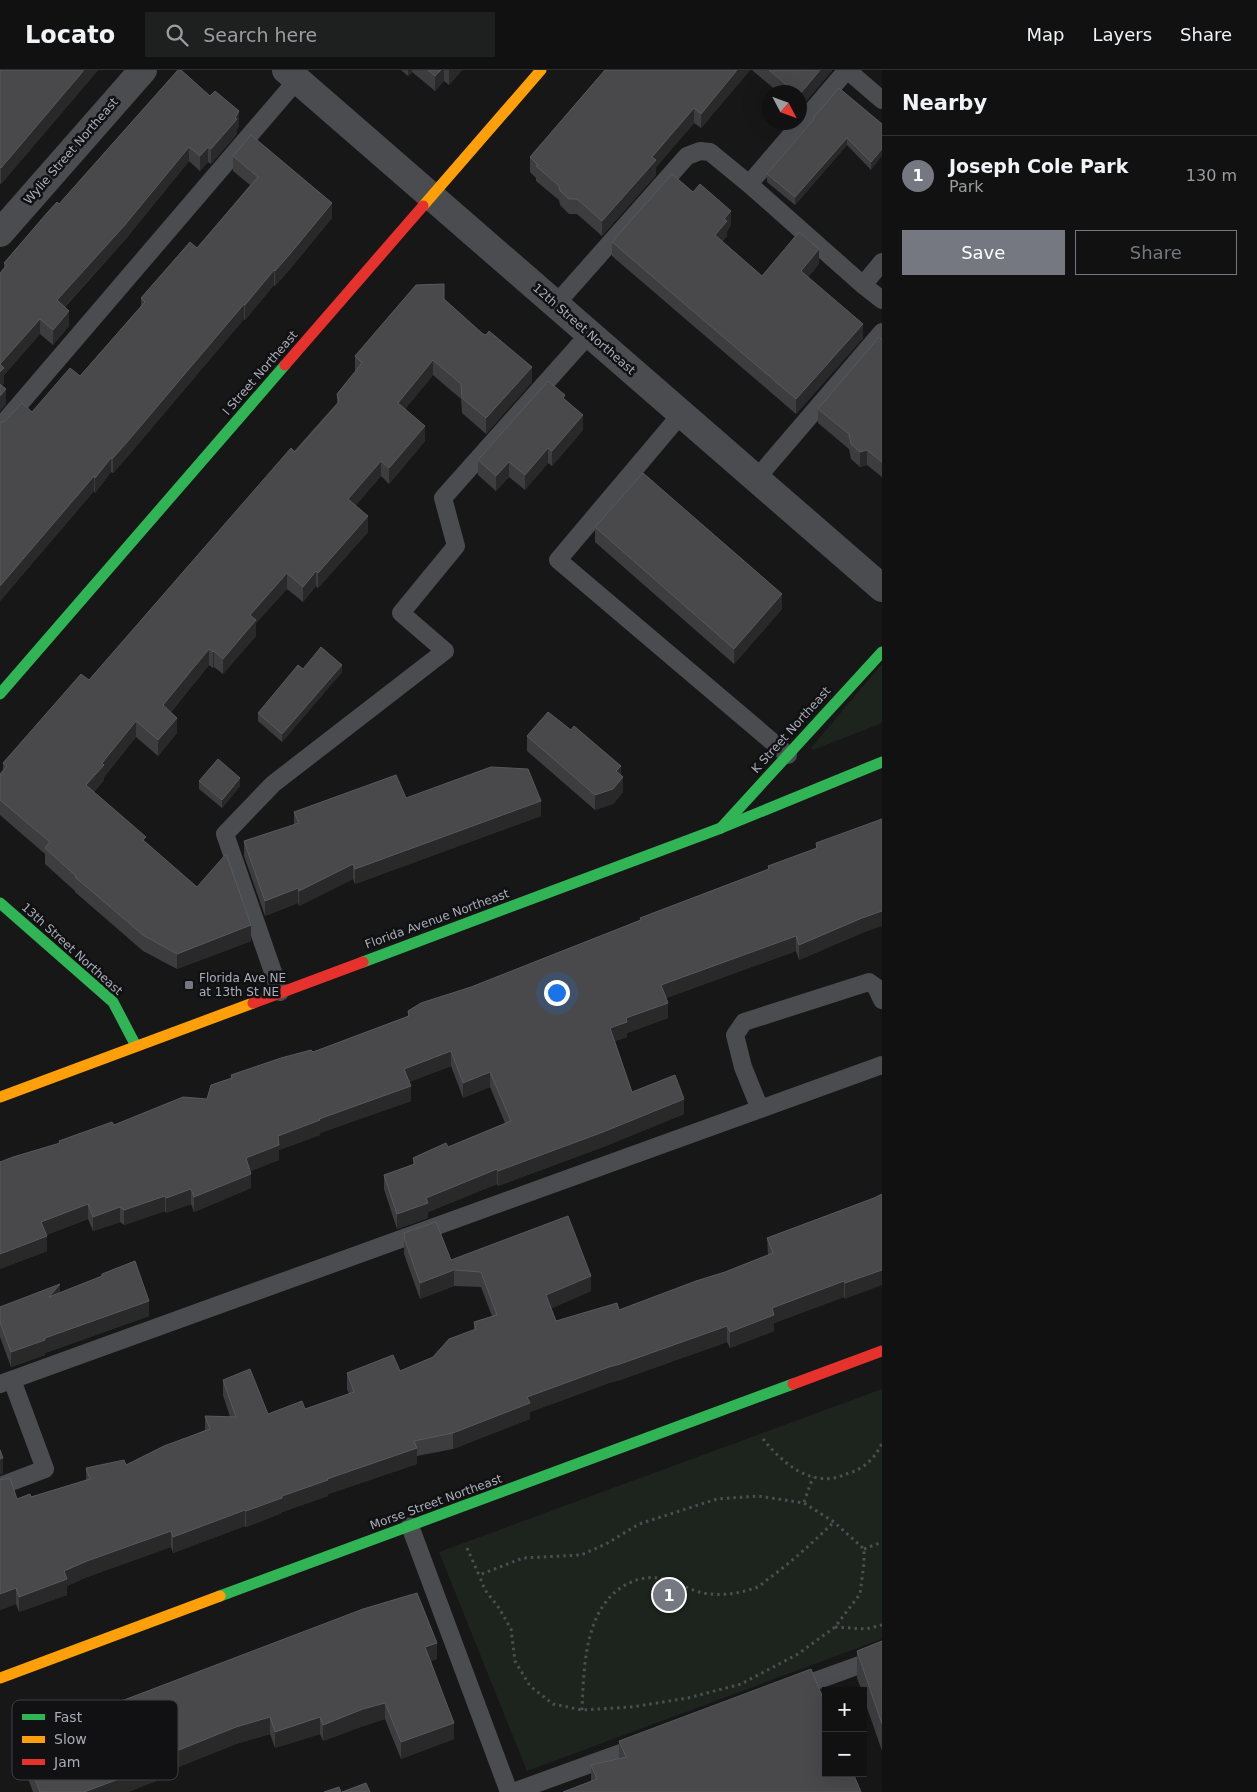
<!DOCTYPE html>
<html lang="en">
<head>
<meta charset="utf-8">
<style>
	:root { --surface:#111; --page:#1e1f1f; --text:#f1f3f6; --muted:#9c9d9f; --line:#303131; --accent:#757880 }
	body { margin:0; font-family:"DejaVu Sans",sans-serif; background:var(--page); color:var(--text) }
	.controls { position:absolute; right:15px; bottom:15px; display:grid; overflow:hidden; border-radius:0px; box-shadow:0 5px 20px #0002 }
	.controls button { width:45px; height:45px; display:grid; place-items:center; padding:0; border:0; border-bottom:1px solid var(--line); background:var(--surface); color:var(--text); font:25px sans-serif }
	.compass { position:absolute; left:762px; top:15px; width:45px; height:45px; border-radius:50%; background:var(--surface); box-shadow:0 5px 20px #0002; rotate:131deg }
	.you { position:absolute; left:556px; top:922px; width:18px; height:18px; margin:-12px; border:4px solid #fff; border-radius:50%; background:#1a73e8; box-shadow:0 0 0 8px #1a73e833 }
	.badge { display:grid; place-items:center; width:32px; height:32px; border-radius:50%; background:var(--accent); color:#fff; font-size:16px; font-weight:700 }
	.pin { position:absolute; translate:-50% -50%; border:2px solid #fff; box-shadow:0 1px 5px #0006 }
	.list { margin:0; padding:0; list-style:none }
	h2 { display:flex; justify-content:space-between; align-items:center; height:65px; margin:0; padding:0 20px; font-size:21px }
	h2 small { font-size:16px; font-weight:400; color:var(--muted) }
	.list li { display:grid; grid-template-columns:32px 1fr auto; gap:15px; align-items:center; box-sizing:border-box; height:80px; padding:0 20px; border-top:1px solid var(--line) }
	.list b { display:block; font-size:19px; white-space:nowrap }
	.list p { margin:0; font-size:16px; white-space:nowrap; color:var(--muted) }
	.list em { font-size:16px; font-style:normal; color:var(--muted) }
	.actions { display:flex; gap:10px; padding:15px 20px }
	.actions a { flex:1; padding:11px 0; border:1px solid var(--accent); border-radius:0px; text-align:center; font-size:18px; color:var(--accent) }
	.actions .main { background:var(--accent); color:#fff }
	.icon { flex:none; width:28px; height:28px; fill:none; stroke:currentColor; stroke-width:2; stroke-linecap:round; stroke-linejoin:round }
	.map { position:relative; flex:none; width:882px; height:1722px; overflow:hidden }
	header { display:flex; align-items:center; gap:30px; box-sizing:border-box; height:70px; padding:0 25px; background:var(--surface); border-bottom:1px solid var(--line) }
	header strong { font-size:24px }
	nav { display:flex; gap:28px; margin-inline-start:auto; font-size:18px }
	.search { width:350px; height:45px; background:var(--page); display:flex; align-items:center; gap:12px; box-sizing:border-box; padding:0 18px; border-radius:0px; color:var(--muted); font-size:19px }
	main { display:flex }
	aside { flex:1; background:var(--surface) }
	.map>svg:first-child { display:block }
</style>
</head>
<body>
<header>
<strong>Locato</strong>
<div class="search"><svg class="icon" aria-label="search" viewBox="0 0 24 24"><circle cx="10" cy="10" r="6"/><path d="M15 15l6 6"/></svg>Search here</div>
<nav><a>Map</a><a>Layers</a><a>Share</a></nav>
</header>
<main>
<div class="map">
<svg width="882" height="1722" viewBox="0 0 882 1722">
	<rect width="100%" height="100%" fill="#171717"/>
	<!-- green -->
	<g fill="#1d241e">
		<polygon points="882,594 882,653 813,680 811,678"/>
		<polygon points="882,1319 882,1569 527,1701 439,1482"/>
	</g>
	<g fill="none" stroke-linecap="round" stroke-linejoin="round">
		<!-- path -->
		<g stroke="#4d4e52" stroke-width="3" stroke-dasharray="2.5 4" stroke-linecap="butt">
			<path d="M 763,1369 C 780,1390 805,1413 834,1408 C 839,1407 844,1405 849,1403 C 864,1399 876,1387 882,1373"/>
			<polyline points="804,1432 813,1407"/>
			<polyline points="467,1478 479,1505 523,1488 581,1485 606,1474 639,1454 717,1429 758,1426 804,1433 834,1452 864,1479 864,1493 860,1524 835,1557 798,1584 741,1614 688,1628 632,1637 582,1640 553,1634 530,1616 515,1591 511,1559 499,1538 485,1520 479,1505"/>
			<polyline points="864,1479 882,1472"/>
			<polyline points="835,1557 866,1559 882,1555"/>
			<path d="M 582,1640 C 584,1597 584,1537 627,1514 C 639,1508 651,1506 664,1509 C 677,1512 690,1520 703,1523 C 720,1526 736,1524 752,1519 C 758,1518 763,1513 768,1509 C 792,1492 813,1472 834,1452"/>
		</g>
		<!-- lane -->
		<g stroke="#4b4c50" stroke-width="18">
			<polyline points="847,0 749,114 863,215 882,192"/>
			<polyline points="847,0 882,30"/>
			<polyline points="863,215 882,230"/>
			<polyline points="556,234 687,86 700,81 710,82 749,114"/>
			<polyline points="682,343 558,490 788,685"/>
			<polyline points="0,357 297,10"/>
			<polyline points="757,408 882,262"/>
			<polyline points="280,922 225,764 273,714 445,581 401,543 456,476 443,428 590,263"/>
			<polyline points="760,1039 743,997 735,965 744,952 869,912 876,917 882,930"/>
			<polyline points="0,1314 882,995"/>
			<polyline points="0,1416 45,1399 12,1310"/>
			<polyline points="410,1456 509,1722"/>
			<polyline points="793,1619 882,1587"/>
			<polyline points="513,1722 640,1676"/>
		</g>
		<!-- street -->
		<g stroke="#4b4c50" stroke-width="28">
			<polyline points="286,0 882,518"/>
			<polyline points="0,163 143,0"/>
		</g>
		<!-- fast -->
		<g stroke="#30b455" stroke-width="11">
			<polyline points="0,624 285,295"/>
			<polyline points="721,758 882,582"/>
			<polyline points="0,833 113,932 136,976"/>
			<polyline points="363,892 721,758 882,692"/>
			<polyline points="220,1526 793,1314"/>
		</g>
		<!-- slow -->
		<g stroke="#ff9f0a" stroke-width="11">
			<polyline points="423,136 541,0"/>
			<polyline points="0,1027 253,933"/>
			<polyline points="0,1608 220,1526"/>
		</g>
		<!-- jam -->
		<g stroke="#e5322d" stroke-width="11">
			<polyline points="285,295 423,136"/>
			<polyline points="253,933 363,892"/>
			<polyline points="793,1314 882,1281"/>
		</g>
	</g>
	<!-- wall -->
	<g fill="#3d3d3f">
		<polygon points="0,0 98,0 1,114 0,113"/>
		<polygon points="178,0 239,56 237,59 237,64 211,94 208,92 200,101 189,91 124,171 65,237 69,256 53,275 40,264 4,305 4,313 2,315 6,334 0,341 0,203 4,198 4,193 59,134"/>
		<polygon points="401,0 462,0 449,15 444,11 435,21 412,2 408,6"/>
		<polygon points="605,0 750,0 701,58 694,53 656,97 656,105 602,166 577,144 569,144 560,135 559,130 536,111 536,108 530,102 530,87"/>
		<polygon points="752,0 832,0 832,1 800,22 778,22"/>
		<polygon points="814,47 882,54 871,100 847,75 795,135 767,112 767,104 814,49"/>
		<polygon points="233,86 332,148 290,199 275,216 274,215 245,250 244,249 128,386 113,403 111,402 95,423 94,421 0,531 0,352 4,352 32,342 80,306 141,236 141,228 197,178 250,115 233,101"/>
		<polygon points="693,122 731,155 727,161 727,166 722,172 762,206 819,194 808,207 863,268 796,344 612,186 612,172"/>
		<polygon points="444,229 532,312 486,364 462,343 461,329 433,305 405,339 425,371 389,414 381,406 355,436 368,462 318,518 316,516 303,532 287,519 256,553 256,566 223,604 214,597 213,598 209,595 171,642 177,663 158,686 136,667 104,707 104,710 94,722 146,773 251,871 177,899 143,881 75,822 75,821 45,794 45,784 0,745 0,704 3,701 3,693 89,610 337,333 337,324 355,302 355,286"/>
		<polygon points="882,270 882,407 867,395 860,397 851,389 849,379 818,353 818,339"/>
		<polygon points="565,329 583,360 552,396 548,393 525,420 509,407 496,421 478,405 478,390"/>
		<polygon points="595,457 782,539 734,594 595,472"/>
		<polygon points="342,602 282,672 258,651 258,643"/>
		<polygon points="527,666 621,705 623,722 613,734 595,740 527,681"/>
		<polygon points="199,711 240,716 222,738 199,719"/>
		<polygon points="406,728 541,746 355,814 353,809 299,836 298,833 265,846 244,786 244,771 294,755 294,742"/>
		<polygon points="816,773 862,863 799,890 796,881 666,928 668,948 627,963 627,967 615,971 632,1022 684,1044 603,1077 498,1116 497,1114 428,1142 428,1148 397,1159 384,1119 384,1105 413,1094 413,1088 448,1077 505,1053 490,1017 463,1028 451,996 409,1012 411,1031 320,1063 320,1065 279,1080 279,1090 250,1101 251,1118 194,1142 191,1134 166,1143 165,1141 124,1155 120,1152 93,1161 88,1149 46,1165 47,1181 0,1199 0,1092 59,1074 59,1071 207,1029 231,1009 231,1005 313,982 408,946 408,941 471,917 640,850 640,848 768,799 768,796 816,779"/>
		<polygon points="874,1128 845,1229 844,1227 774,1253 774,1261 730,1278 727,1272 620,1310 609,1313 530,1342 530,1349 453,1379 417,1386 417,1394 328,1424 328,1426 282,1442 282,1443 246,1457 245,1456 173,1483 171,1477 87,1507 67,1516 67,1525 19,1542 16,1534 0,1540 0,1410 17,1429 31,1427 86,1410 86,1398 126,1395 205,1360 205,1346 230,1347 223,1325 223,1310 268,1344 305,1339 349,1324 347,1319 347,1303 400,1301 433,1287 474,1260 474,1252 492,1246 481,1217 454,1216 420,1229 404,1184 404,1163 451,1190 591,1221 551,1238 556,1251 619,1240 725,1202 768,1185 767,1168"/>
		<polygon points="102,1204 149,1246 45,1283 45,1285 11,1297 0,1267 0,1237 60,1223 102,1207"/>
		<polygon points="882,1571 882,1681 863,1626 863,1621 862,1621 857,1608 857,1581"/>
		<polygon points="437,1589 431,1591 454,1669 401,1689 385,1649 363,1656 323,1671 320,1664 275,1678 270,1664 236,1674 156,1706 156,1711 128,1722 33,1722 19,1684 19,1667 47,1657 47,1651 103,1638"/>
		<polygon points="619,1671 861,1722 591,1711 591,1695 619,1688"/>
	</g>
	<!-- shaded-wall -->
	<g fill="#29292a">
		<polygon points="84,0 98,0 1,114 1,98"/>
		<polygon points="408,0 412,0 412,2 408,6"/>
		<polygon points="441,0 444,0 444,11 435,21 435,6"/>
		<polygon points="449,0 462,0 449,15"/>
		<polygon points="737,0 750,0 701,58 701,44"/>
		<polygon points="820,0 832,0 832,1 800,39 800,24"/>
		<polygon points="694,38 694,53 656,97 656,105 602,166 602,151 652,87"/>
		<polygon points="239,41 239,56 237,59 237,64 211,94 211,79 235,48"/>
		<polygon points="847,68 847,75 795,135 795,127"/>
		<polygon points="189,77 189,91 124,171 57,245 57,230"/>
		<polygon points="208,77 208,92 200,101 200,86"/>
		<polygon points="882,79 882,86 871,100 871,92"/>
		<polygon points="332,133 332,148 290,199 275,216 275,201"/>
		<polygon points="731,141 731,155 727,161 727,166 715,180 715,165 724,149"/>
		<polygon points="819,179 819,194 801,215 801,201"/>
		<polygon points="274,200 274,215 245,250 245,235"/>
		<polygon points="244,234 244,249 128,386 113,403 113,388"/>
		<polygon points="69,241 69,256 53,275 53,260"/>
		<polygon points="40,249 40,264 4,305 4,313 0,317 0,294"/>
		<polygon points="863,254 863,268 796,344 796,329"/>
		<polygon points="433,290 433,305 398,348 398,333"/>
		<polygon points="532,297 532,312 486,364 486,348"/>
		<polygon points="6,319 6,334 0,341 0,326"/>
		<polygon points="583,345 583,360 552,396 552,381"/>
		<polygon points="425,356 425,371 389,414 389,398"/>
		<polygon points="548,378 548,393 525,420 525,405"/>
		<polygon points="867,380 867,395 860,397 860,382"/>
		<polygon points="111,388 111,402 95,423 95,408"/>
		<polygon points="381,391 381,406 348,444 348,429"/>
		<polygon points="509,392 509,407 496,421 496,406"/>
		<polygon points="94,406 94,421 0,531 0,516"/>
		<polygon points="368,446 368,462 318,518 318,503"/>
		<polygon points="316,501 316,516 303,532 303,517"/>
		<polygon points="287,503 287,519 256,553 256,566 223,604 223,589 250,545"/>
		<polygon points="782,524 782,539 734,594 734,579"/>
		<polygon points="209,579 209,595 163,651 163,635"/>
		<polygon points="214,581 214,597 213,598 213,582"/>
		<polygon points="342,595 342,602 282,672 282,664"/>
		<polygon points="177,648 177,663 158,686 158,670"/>
		<polygon points="136,651 136,667 104,707 104,710 86,731 86,715 102,693"/>
		<polygon points="621,696 621,710 623,707 623,722 613,734 595,740 595,725"/>
		<polygon points="240,708 240,716 222,738 222,730"/>
		<polygon points="541,731 541,746 355,814 355,799"/>
		<polygon points="353,794 353,809 299,836 299,821"/>
		<polygon points="298,818 298,833 265,846 265,831"/>
		<polygon points="882,841 882,856 862,863 799,890 799,875 862,848"/>
		<polygon points="251,855 251,871 177,899 177,884"/>
		<polygon points="796,866 796,881 661,930 661,915"/>
		<polygon points="668,933 668,948 627,963 627,967 610,972 610,958 626,948"/>
		<polygon points="451,981 451,996 404,1014 404,999"/>
		<polygon points="490,1002 490,1017 463,1028 463,1013"/>
		<polygon points="411,1016 411,1031 320,1063 320,1065 279,1080 279,1090 246,1103 246,1088 278,1066 319,1049"/>
		<polygon points="684,1029 684,1044 603,1077 498,1116 498,1101"/>
		<polygon points="497,1099 497,1114 428,1142 428,1148 397,1159 397,1144 426,1128"/>
		<polygon points="251,1104 251,1118 194,1142 194,1127"/>
		<polygon points="191,1119 191,1134 166,1143 166,1128"/>
		<polygon points="165,1126 165,1141 124,1155 124,1140"/>
		<polygon points="88,1134 88,1149 41,1167 41,1152"/>
		<polygon points="120,1137 120,1152 93,1161 93,1147"/>
		<polygon points="47,1166 47,1181 0,1199 0,1184"/>
		<polygon points="454,1200 454,1216 420,1229 420,1213"/>
		<polygon points="882,1200 882,1215 845,1229 845,1213"/>
		<polygon points="591,1206 591,1221 546,1241 546,1225"/>
		<polygon points="844,1211 844,1227 774,1253 774,1261 730,1278 730,1262 772,1238"/>
		<polygon points="60,1214 60,1229 49,1227"/>
		<polygon points="149,1231 149,1246 45,1283 45,1285 11,1297 11,1282 45,1268"/>
		<polygon points="727,1256 727,1272 620,1310 609,1313 530,1342 530,1349 453,1379 453,1363 527,1327 609,1297"/>
		<polygon points="417,1378 417,1394 328,1424 328,1426 282,1442 282,1443 246,1457 246,1441 282,1426 327,1409"/>
		<polygon points="3,1388 3,1404 0,1405 0,1389"/>
		<polygon points="245,1440 245,1456 173,1483 173,1467"/>
		<polygon points="171,1461 171,1477 87,1507 67,1516 67,1525 19,1542 19,1527 64,1501 87,1491"/>
		<polygon points="16,1518 16,1534 0,1540 0,1524"/>
		<polygon points="437,1573 437,1589 425,1594 425,1577"/>
		<polygon points="385,1633 385,1649 363,1656 323,1671 323,1655 363,1639"/>
		<polygon points="270,1647 270,1664 236,1674 156,1706 156,1711 128,1722 84,1722 154,1690 236,1657"/>
		<polygon points="320,1647 320,1664 275,1678 275,1662"/>
		<polygon points="454,1653 454,1669 401,1689 401,1672"/>
	</g>
	<!-- building -->
	<g fill="#49494c" stroke="#58595d">
		<polygon points="0,0 84,0 1,98 0,97"/>
		<polygon points="178,0 181,0 210,26 215,21 239,41 235,48 237,49 211,79 208,77 200,86 189,77 124,156 57,230 69,241 53,260 40,249 0,294 0,203 7,195 4,193 47,143 57,132 59,134"/>
		<polygon points="428,0 441,0 435,6"/>
		<polygon points="605,0 737,0 701,44 694,38 652,87 656,90 602,151 577,129 569,129 560,121 559,116 536,96 538,95 530,87"/>
		<polygon points="769,0 820,0 800,24 800,22 795,22"/>
		<polygon points="839,18 882,54 882,79 871,92 847,68 795,127 767,104 815,48 814,47"/>
		<polygon points="251,65 332,133 290,184 275,201 274,200 245,235 244,234 128,371 113,388 111,388 95,408 94,406 0,516 0,352 4,352 22,333 32,342 70,298 80,306 145,232 141,228 190,172 197,178 258,107 233,86"/>
		<polygon points="672,104 693,122 700,114 731,141 724,149 727,151 715,165 762,206 799,162 819,179 801,201 863,254 796,329 612,172"/>
		<polygon points="444,214 444,229 483,264 486,265 489,261 532,297 486,348 462,328 461,314 433,290 398,333 425,356 389,398 381,391 348,429 368,446 318,503 316,501 303,517 287,503 250,545 256,550 223,589 214,581 213,582 209,579 163,635 177,648 158,670 136,651 102,693 104,695 86,715 146,767 143,770 197,817 226,784 251,855 177,884 143,865 75,807 76,806 45,778 50,772 0,730 0,704 7,696 3,693 81,604 89,610 291,378 295,382 339,332 337,324 362,293 355,286 416,215"/>
		<polygon points="879,267 882,270 882,392 867,380 860,382 851,374 849,364 818,339"/>
		<polygon points="0,294 4,298 0,302"/>
		<polygon points="548,311 565,325 563,328 583,345 552,381 548,378 525,405 509,392 496,406 478,390"/>
		<polygon points="0,314 6,319 0,326"/>
		<polygon points="643,403 782,524 734,579 595,457"/>
		<polygon points="321,577 342,595 282,664 258,643 298,595 303,599"/>
		<polygon points="548,642 571,660 574,656 621,696 616,701 623,707 613,719 595,725 527,666"/>
		<polygon points="218,689 240,708 222,730 199,711"/>
		<polygon points="491,697 528,699 541,731 355,799 353,794 299,821 298,818 265,831 244,771 299,753 294,742 396,705 406,728"/>
		<polygon points="882,749 882,841 862,848 799,875 796,866 661,915 668,933 626,948 627,952 610,958 632,1022 675,1005 684,1029 603,1062 498,1101 497,1099 426,1128 428,1133 397,1144 384,1105 415,1094 413,1088 446,1073 448,1077 511,1051 490,1002 463,1013 451,981 404,999 411,1016 319,1049 320,1050 278,1066 279,1075 246,1088 251,1104 194,1127 191,1119 166,1128 165,1126 124,1140 120,1137 93,1147 88,1134 41,1152 47,1166 0,1184 0,1092 13,1087 60,1073 59,1071 112,1052 114,1055 183,1027 207,1029 211,1015 232,1008 231,1005 281,988 311,980 313,982 409,946 408,941 421,933 471,917 641,850 640,848 769,799 768,796 817,778 816,773"/>
		<polygon points="882,1124 882,1200 845,1213 844,1211 772,1238 774,1245 730,1262 727,1256 620,1294 609,1297 527,1327 530,1333 453,1363 414,1371 417,1378 327,1409 328,1410 282,1426 282,1428 246,1441 245,1440 173,1467 171,1461 87,1491 64,1501 67,1509 19,1527 16,1518 0,1524 0,1410 10,1408 17,1429 30,1424 31,1427 90,1409 86,1398 124,1390 126,1395 164,1376 210,1359 205,1346 236,1347 223,1310 250,1299 268,1344 302,1331 305,1339 354,1322 347,1303 393,1285 400,1301 433,1287 449,1269 476,1259 474,1252 497,1245 481,1202 454,1200 420,1213 404,1168 405,1167 404,1163 436,1152 451,1190 568,1146 591,1206 546,1225 556,1251 617,1233 619,1240 696,1211 725,1202 773,1183 767,1168 874,1128"/>
		<polygon points="135,1191 149,1231 45,1268 45,1270 11,1282 0,1252 0,1237 60,1214 49,1227 102,1206 102,1204"/>
		<polygon points="0,1380 3,1388 0,1389"/>
		<polygon points="417,1523 437,1573 425,1577 454,1653 401,1672 385,1633 363,1639 323,1655 320,1647 275,1662 270,1647 236,1657 154,1690 156,1695 84,1722 40,1722 19,1667 48,1656 47,1651 100,1631 103,1638 363,1539"/>
		<polygon points="882,1571 882,1654 857,1581"/>
		<polygon points="811,1599 826,1635 826,1703 853,1703 861,1722 563,1722 597,1709 591,1695 626,1687 619,1671"/>
		<polygon points="366,1713 370,1722 342,1722"/>
		<polygon points="339,1717 341,1722 324,1722"/>
	</g>
	<!-- markers -->
	<rect fill="#757880" stroke="#111113" stroke-width="2" x="184" y="910" width="10" height="10" rx="2.5"/>
	<g text-anchor="middle" stroke-width="5" stroke-linejoin="round" paint-order="stroke">
		<!-- street labels -->
		<g font-size="12" fill="#a8adb8" stroke="#111113">
			<text transform="translate(71 81) rotate(-49)" y="4">Wylie Street Northeast</text>
			<text transform="translate(584 259) rotate(41)" y="4">12th Street Northeast</text>
			<text transform="translate(260 303) rotate(-49)" y="4">I Street Northeast</text>
			<text transform="translate(791 660) rotate(-48)" y="4">K Street Northeast</text>
			<text transform="translate(437 849) rotate(-20)" y="4">Florida Avenue Northeast</text>
			<text transform="translate(72 879) rotate(42)" y="4">13th Street Northeast</text>
			<text transform="translate(436 1432) rotate(-20)" y="4">Morse Street Northeast</text>
		</g>
		<!-- poi labels -->
		<g font-size="12" fill="#a8adb8" stroke="#111113" text-anchor="start">
			<text x="199" y="912">Florida Ave NE<tspan x="199" dy="14">at 13th St NE</tspan></text>
		</g>
	</g>
	<!-- legend -->
	<rect x="12" y="1630" width="166" height="80" rx="8" fill="#111113" stroke="#3e4045" stroke-width="1"/>
	<rect x="22" y="1644" width="23" height="6" fill="#30b455"/>
	<rect x="22" y="1666" width="23" height="7" fill="#ff9f0a"/>
	<rect x="22" y="1689" width="23" height="6" fill="#e5322d"/>
	<g font-size="14" fill="#a8adb8">
		<text x="54" y="1652">Fast</text>
		<text x="54" y="1674">Slow</text>
		<text x="54" y="1697">Jam</text>
	</g>
</svg>
<div class="controls">
<button>+</button>
<button>−</button>
</div>
<svg class="compass" viewBox="-18 -18 36 36"><path d="M0-13l5 13h-10z" fill="#e53935"/><path d="M0 13l5-13h-10z" fill="#9c9d9f"/></svg>
<div class="you"></div>
<div class="pin badge" style="left:669px;top:1525px">1</div>
</div>
<aside>
<h2>Nearby<small></small></h2>
<ul class="list">
<li><span class="badge">1</span><div><b>Joseph Cole Park</b><p>Park</p></div><em>130 m</em></li>
</ul>
<div class="actions"><a class="main">Save</a><a>Share</a></div>
</aside>
</main>
</body>
</html>
